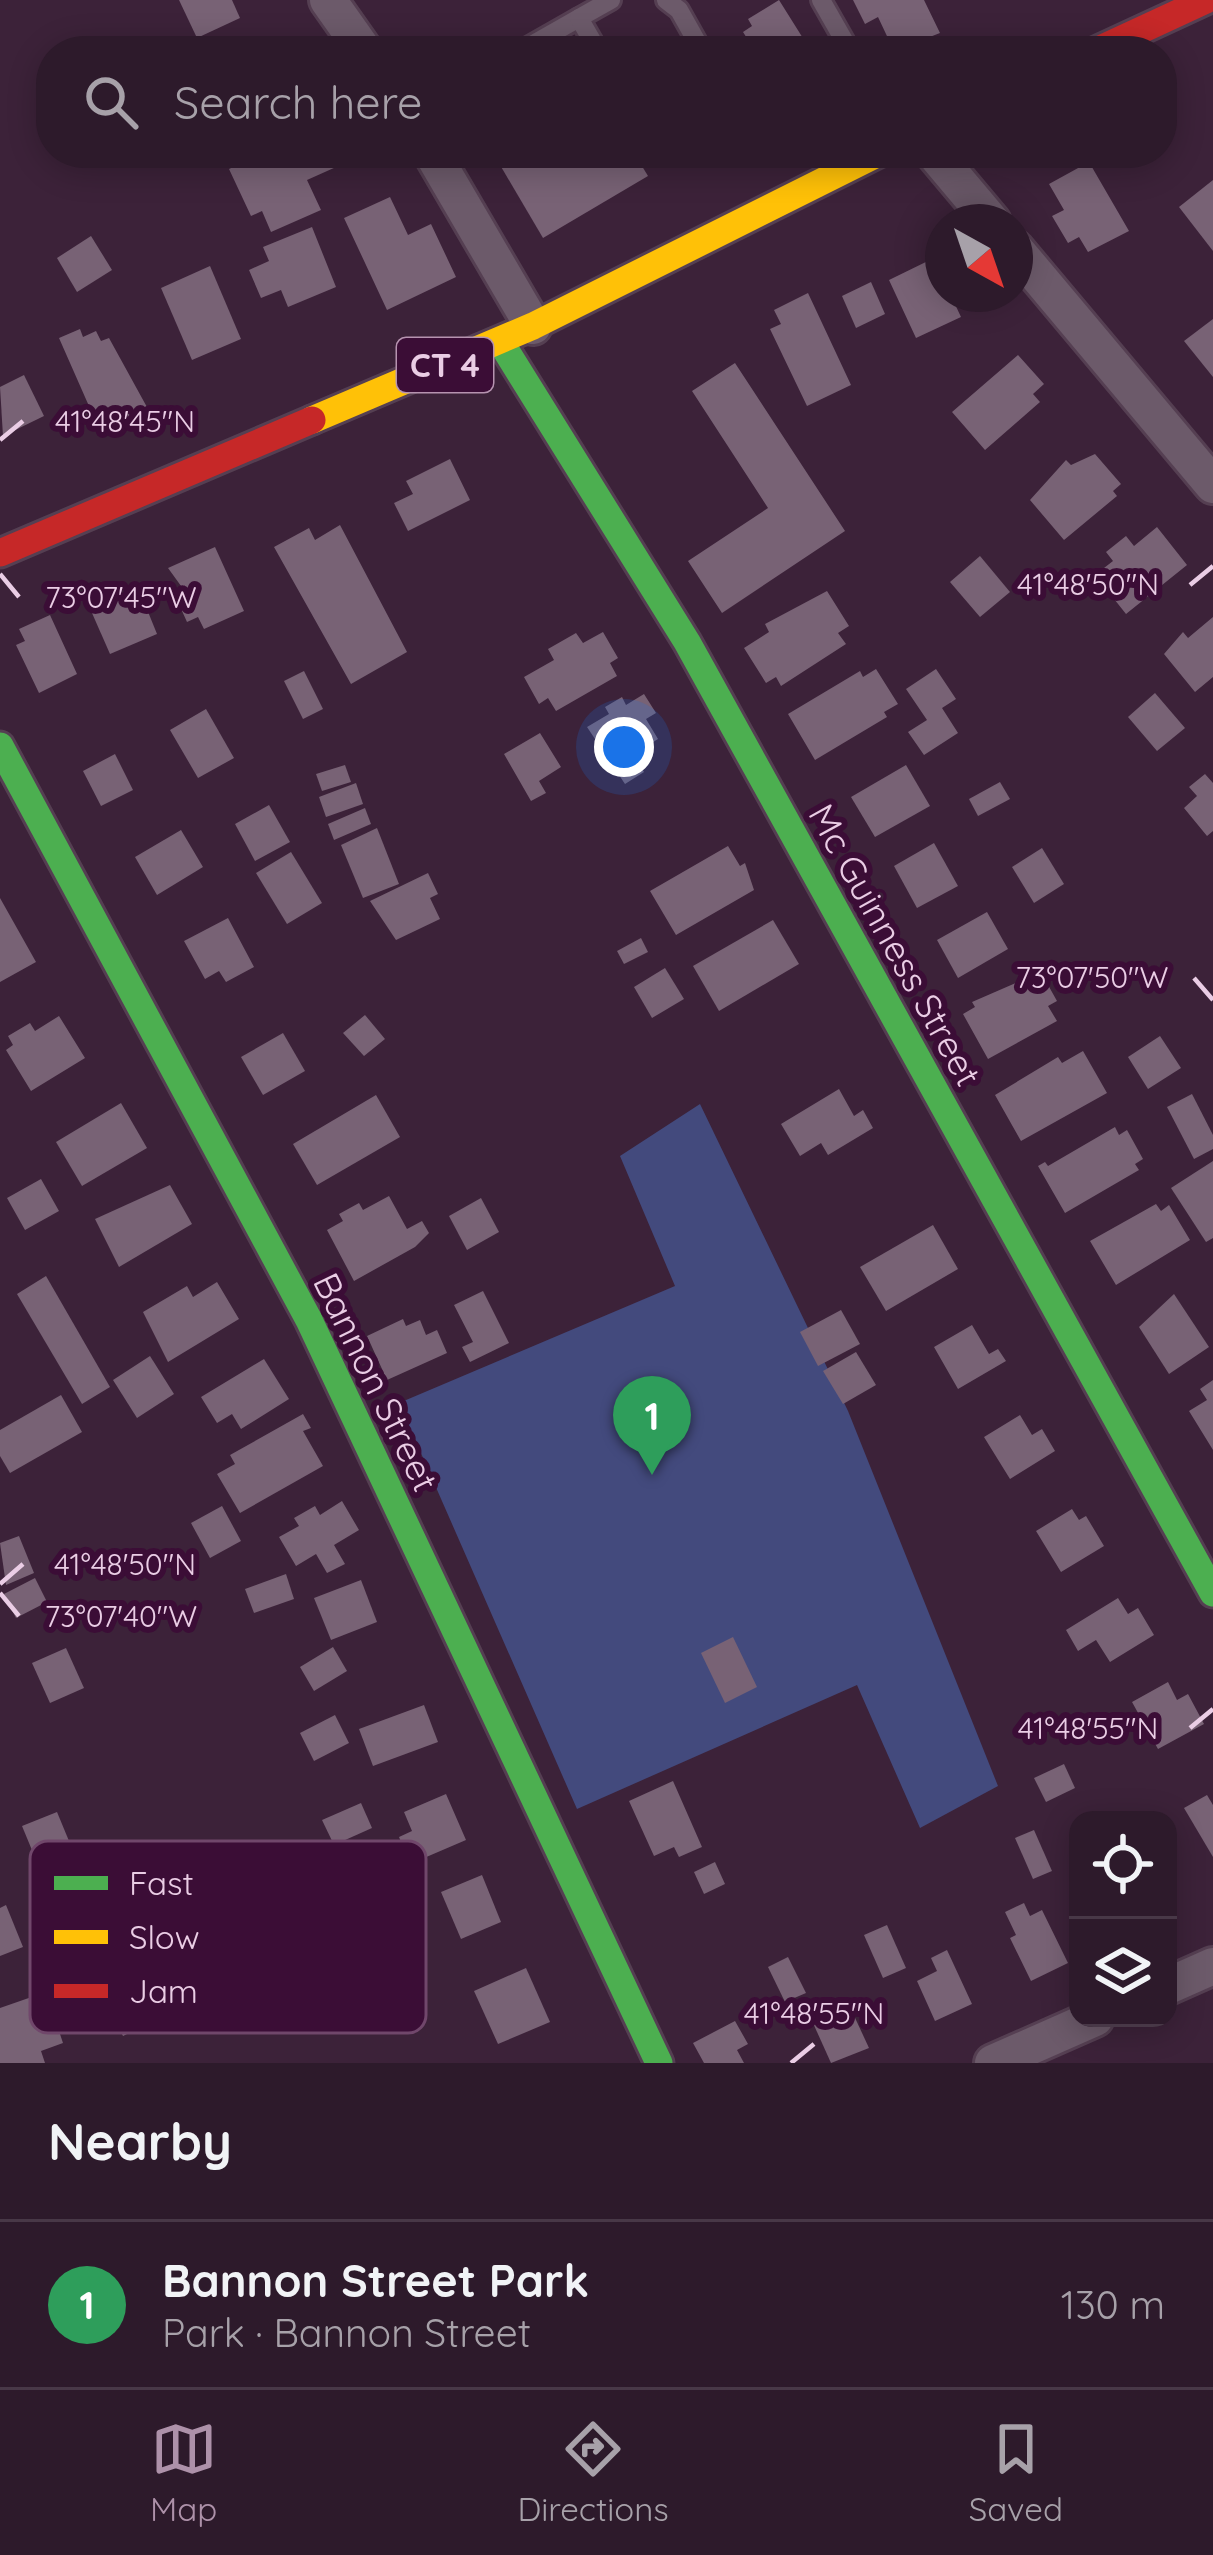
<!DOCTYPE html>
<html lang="en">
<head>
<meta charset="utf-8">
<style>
	:root { --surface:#2d1a2b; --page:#392737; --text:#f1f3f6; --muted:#a7a1a9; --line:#483847; --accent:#ad91a9 }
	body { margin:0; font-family:Quicksand,sans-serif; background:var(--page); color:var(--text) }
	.controls { position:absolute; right:36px; bottom:36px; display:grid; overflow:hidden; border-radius:24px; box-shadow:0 6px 30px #0003 }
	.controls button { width:108px; height:108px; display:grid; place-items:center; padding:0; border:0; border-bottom:3px solid var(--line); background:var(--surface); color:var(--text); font:60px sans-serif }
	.compass { position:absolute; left:925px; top:204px; width:108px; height:108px; border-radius:50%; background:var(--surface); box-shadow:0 6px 30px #0003; rotate:140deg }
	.you { position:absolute; left:624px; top:747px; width:42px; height:42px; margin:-30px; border:9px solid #fff; border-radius:50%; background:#1a73e8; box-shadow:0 0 0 18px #1a73e833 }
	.badge { display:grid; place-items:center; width:78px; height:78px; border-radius:50%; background:var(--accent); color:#fff; font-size:39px; font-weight:700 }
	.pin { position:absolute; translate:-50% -99px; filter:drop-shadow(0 3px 6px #0008) }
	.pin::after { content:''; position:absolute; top:63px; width:42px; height:36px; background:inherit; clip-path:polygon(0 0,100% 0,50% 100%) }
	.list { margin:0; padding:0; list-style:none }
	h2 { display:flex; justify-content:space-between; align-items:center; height:156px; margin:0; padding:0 48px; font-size:51px }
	h2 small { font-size:39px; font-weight:400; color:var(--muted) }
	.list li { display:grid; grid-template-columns:78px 1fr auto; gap:36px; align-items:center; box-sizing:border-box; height:168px; padding:0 48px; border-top:3px solid var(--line) }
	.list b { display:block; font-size:45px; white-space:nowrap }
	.list p { margin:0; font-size:39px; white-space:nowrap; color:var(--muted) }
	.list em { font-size:39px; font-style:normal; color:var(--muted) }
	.icon { flex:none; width:66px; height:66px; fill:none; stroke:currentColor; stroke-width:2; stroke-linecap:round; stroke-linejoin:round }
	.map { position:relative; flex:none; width:1213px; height:2063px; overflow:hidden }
	.search { position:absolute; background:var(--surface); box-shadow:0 6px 30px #0003; left:36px; right:36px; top:36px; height:132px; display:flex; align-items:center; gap:30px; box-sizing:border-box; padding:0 42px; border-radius:48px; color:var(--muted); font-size:45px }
	.sheet { height:324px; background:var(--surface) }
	nav { display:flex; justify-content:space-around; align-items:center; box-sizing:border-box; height:168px; border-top:3px solid var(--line); background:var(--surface); font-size:33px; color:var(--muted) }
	nav a { display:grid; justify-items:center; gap:6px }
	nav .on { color:var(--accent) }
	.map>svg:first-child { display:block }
</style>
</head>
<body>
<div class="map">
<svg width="1213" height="2063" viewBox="0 0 1213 2063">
	<rect width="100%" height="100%" fill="#3c2239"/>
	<!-- green -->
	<polygon fill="#434a7d" points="700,1104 848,1411 998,1786 920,1828 857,1685 577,1809 399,1403 675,1286 620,1156"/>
	<!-- building -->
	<g fill="#786275">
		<polygon points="179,0 232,0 240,18 197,38"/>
		<polygon points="779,0 811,51 755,51 743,32 752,26 748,19"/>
		<polygon points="853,0 924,0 940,33 894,51 878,17 865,24"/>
		<polygon points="263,153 341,153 345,163 307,180 321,210 271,232 262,211 251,216 229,169"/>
		<polygon points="493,153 634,153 648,176 543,238"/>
		<polygon points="1089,162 1129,231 1088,252 1079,237 1068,243 1052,216 1064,210 1049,184"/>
		<polygon points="1213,180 1213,251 1179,207"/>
		<polygon points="390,197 408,235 431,224 456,277 387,310 344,218"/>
		<polygon points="312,227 336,287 288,307 281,290 261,298 249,270 269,261 263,247"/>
		<polygon points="91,236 112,270 77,292 57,258"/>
		<polygon points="934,258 943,273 943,294 967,294 953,300 961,317 916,338 889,280"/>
		<polygon points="210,266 241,339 192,360 161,288"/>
		<polygon points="871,282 885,314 856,328 842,296"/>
		<polygon points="808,293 851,385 807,406 770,329 781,324 774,310"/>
		<polygon points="1213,319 1213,377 1184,341"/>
		<polygon points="80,329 83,337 96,331 101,341 109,338 148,409 113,425 109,416 96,422 59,338"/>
		<polygon points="1018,355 1044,384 1033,394 1040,402 985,450 952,412"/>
		<polygon points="735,363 845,531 722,613 688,561 768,508 692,391"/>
		<polygon points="24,375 44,416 3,436 0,387"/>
		<polygon points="1095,454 1121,484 1113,491 1117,496 1064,540 1030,500 1066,460 1071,465"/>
		<polygon points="450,459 470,500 408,531 394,503 413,494 406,481"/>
		<polygon points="340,525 407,652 351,684 274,547 309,528 315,540"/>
		<polygon points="1157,527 1187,565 1126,614 1095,575 1113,561 1106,552 1126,536 1134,546"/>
		<polygon points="215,547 244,611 204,629 198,617 187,622 178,602 189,597 168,568"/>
		<polygon points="980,556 1010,592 980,617 950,582"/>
		<polygon points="827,591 849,626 838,633 846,644 781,686 776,677 766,683 744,648 769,632 765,624"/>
		<polygon points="133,594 142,597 157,634 110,654 92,613"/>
		<polygon points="50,615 77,674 39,693 16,645 25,641 19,629"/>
		<polygon points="1213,617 1213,677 1195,692 1164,654 1183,632 1188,638"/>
		<polygon points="603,632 618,658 610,663 617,676 556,711 548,698 539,704 524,677 554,660 548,649 576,633 583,643"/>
		<polygon points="876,669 898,704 884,712 887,717 815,760 788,714 860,671 863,677"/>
		<polygon points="936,669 956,699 942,708 958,733 924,755 908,732 927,720 906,689"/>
		<polygon points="304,671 323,709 303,719 284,681"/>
		<polygon points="1155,693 1185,728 1157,751 1128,717"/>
		<polygon points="644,694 656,713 646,719 658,739 634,754 644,772 625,784 587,727 609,714 605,707 622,697 626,705"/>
		<polygon points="206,709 234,758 198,778 170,730"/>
		<polygon points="540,733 561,767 539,781 546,793 531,801 504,754"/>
		<polygon points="115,754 133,790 101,806 83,771"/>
		<polygon points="345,765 351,782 322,791 316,774"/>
		<polygon points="906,765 930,806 875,837 851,797"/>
		<polygon points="1205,774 1213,783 1213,831 1207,836 1184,808 1197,796 1189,787"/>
		<polygon points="1000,782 1010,799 978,816 969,799"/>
		<polygon points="356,783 363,804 326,817 319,797"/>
		<polygon points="269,805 290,842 255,861 235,824"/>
		<polygon points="365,808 371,824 334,840 328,824"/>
		<polygon points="377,828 399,884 363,898 341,845"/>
		<polygon points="181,830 203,867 157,895 135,857"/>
		<polygon points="934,843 958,886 917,908 894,866"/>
		<polygon points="728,846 740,866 745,863 754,890 676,935 650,891"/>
		<polygon points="1042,848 1064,884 1034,903 1012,867"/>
		<polygon points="291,852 322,903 287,924 256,873"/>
		<polygon points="428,873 438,894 430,898 440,919 396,940 370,901"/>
		<polygon points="0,898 36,962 0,982"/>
		<polygon points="987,912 1008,949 958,978 937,940"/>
		<polygon points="228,918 254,967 226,982 219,971 205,979 184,941"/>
		<polygon points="773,920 799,964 719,1011 693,966"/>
		<polygon points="641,938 648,952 624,964 617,951"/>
		<polygon points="665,968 684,999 652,1018 634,987"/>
		<polygon points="1032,976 1034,981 1043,976 1057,1001 1048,1006 1057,1021 988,1059 963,1014 975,1007 972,1002"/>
		<polygon points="365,1015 385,1039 364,1056 343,1033"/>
		<polygon points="59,1016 85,1058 31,1091 6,1050 13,1045 8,1036 30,1023 35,1031"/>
		<polygon points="283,1033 305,1071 263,1095 241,1057"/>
		<polygon points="1160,1036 1181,1068 1148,1089 1128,1057"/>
		<polygon points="1083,1051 1107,1093 1021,1141 995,1095 1058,1057 1062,1063"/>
		<polygon points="839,1089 854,1116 863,1110 873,1128 828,1155 821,1143 800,1156 781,1124"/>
		<polygon points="1192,1094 1213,1135 1213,1149 1194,1159 1167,1107"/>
		<polygon points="376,1095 400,1137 317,1185 293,1144"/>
		<polygon points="121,1103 147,1148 82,1186 56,1142"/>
		<polygon points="1115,1127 1119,1135 1127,1130 1143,1159 1135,1164 1139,1170 1065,1213 1038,1166 1045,1162 1048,1166"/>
		<polygon points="1213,1161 1213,1238 1206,1242 1171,1188"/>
		<polygon points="41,1179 59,1211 25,1230 7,1198"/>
		<polygon points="170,1185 192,1224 119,1267 95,1219"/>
		<polygon points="389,1196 407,1229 422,1221 429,1233 415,1247 354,1281 327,1230 343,1221 339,1214 359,1203 363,1210"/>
		<polygon points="481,1198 499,1232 467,1250 449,1216"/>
		<polygon points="1156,1204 1161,1211 1169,1205 1190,1240 1116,1285 1090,1241"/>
		<polygon points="933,1225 958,1269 886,1311 860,1267"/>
		<polygon points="46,1276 110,1387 82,1404 17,1294"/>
		<polygon points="217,1282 239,1319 168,1362 143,1312 187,1286 193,1297"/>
		<polygon points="483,1291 509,1343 470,1362 462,1347 473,1342 454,1305"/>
		<polygon points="1174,1294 1209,1347 1169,1374 1139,1327"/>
		<polygon points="841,1310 860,1344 818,1366 800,1332"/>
		<polygon points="403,1319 406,1326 420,1320 426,1335 437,1330 447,1353 387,1380 367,1336"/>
		<polygon points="972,1325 989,1354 998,1349 1006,1361 958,1389 934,1347"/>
		<polygon points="856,1352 876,1385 843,1404 823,1371"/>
		<polygon points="150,1356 174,1394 137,1418 113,1380"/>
		<polygon points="264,1359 289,1399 241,1429 232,1414 217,1423 201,1397"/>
		<polygon points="1213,1380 1213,1450 1189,1411 1207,1400 1200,1389"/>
		<polygon points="61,1395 82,1432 10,1473 0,1456 0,1430"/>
		<polygon points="303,1414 311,1428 303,1431 323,1466 240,1513 217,1474 235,1464 230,1455"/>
		<polygon points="1020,1415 1032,1435 1042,1429 1055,1451 1010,1479 984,1437"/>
		<polygon points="342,1501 359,1530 334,1545 345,1564 327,1573 316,1554 296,1566 279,1537 299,1526 294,1518 315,1506 320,1515"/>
		<polygon points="222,1506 241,1541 210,1558 191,1523"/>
		<polygon points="1072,1509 1079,1520 1086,1516 1104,1546 1061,1572 1036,1531"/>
		<polygon points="19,1536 34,1573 6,1585 0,1543"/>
		<polygon points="286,1574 294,1599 254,1613 245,1589"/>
		<polygon points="35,1578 47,1602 16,1618 4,1594"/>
		<polygon points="361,1580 377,1622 331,1640 314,1598"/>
		<polygon points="1118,1598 1128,1614 1138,1608 1154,1635 1110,1662 1096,1640 1078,1651 1066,1630"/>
		<polygon points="733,1637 757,1687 725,1703 701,1653"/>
		<polygon points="333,1647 347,1671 314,1691 300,1667"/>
		<polygon points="66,1648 84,1688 50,1703 32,1663"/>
		<polygon points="1168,1682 1177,1700 1188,1694 1204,1724 1158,1749 1132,1702"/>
		<polygon points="424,1705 438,1742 373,1766 359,1729"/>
		<polygon points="335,1715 349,1743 314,1761 300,1733"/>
		<polygon points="1064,1764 1075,1788 1046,1802 1034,1778"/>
		<polygon points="673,1781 702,1847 679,1857 674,1847 654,1856 629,1801"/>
		<polygon points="446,1794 466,1840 410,1864 399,1837 412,1831 404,1812"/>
		<polygon points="1207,1795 1213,1805 1213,1857 1184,1808"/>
		<polygon points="361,1803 372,1828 334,1845 322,1820"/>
		<polygon points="57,1812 69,1841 34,1855 22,1826"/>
		<polygon points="1034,1830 1052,1871 1033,1879 1015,1838"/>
		<polygon points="715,1862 725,1884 704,1894 694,1872"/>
		<polygon points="482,1875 501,1922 461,1939 441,1892"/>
		<polygon points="1024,1903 1030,1916 1042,1910 1068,1963 1031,1981 1010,1938 1016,1935 1005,1912"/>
		<polygon points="6,1905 23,1947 0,1956 0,1908"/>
		<polygon points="887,1925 906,1968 883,1978 864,1935"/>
		<polygon points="947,1950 972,2004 935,2021 917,1981 937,1971 931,1958"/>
		<polygon points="788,1957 806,1993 785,2002 768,1967"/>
		<polygon points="526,1968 550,2022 498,2044 474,1991"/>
		<polygon points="141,1990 155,2020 123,2036 108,2006"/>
		<polygon points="46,1992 63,2043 41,2051 45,2063 0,2063 0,2008"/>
		<polygon points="850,2007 869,2048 831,2063 813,2023"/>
		<polygon points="735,2021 748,2044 737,2050 744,2063 704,2063 693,2043"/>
	</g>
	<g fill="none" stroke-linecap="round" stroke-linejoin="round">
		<!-- lane casing -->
		<g stroke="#553f52" stroke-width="24">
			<g id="lane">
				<polyline points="666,0 679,10 702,51"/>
				<polyline points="821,0 850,51"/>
				<polyline points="521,51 579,18"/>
				<polyline points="598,51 579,18 611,0"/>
			</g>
		</g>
		<!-- street casing -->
		<g stroke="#553f52" stroke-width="42">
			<g id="street">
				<polyline points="328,0 364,51"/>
				<polyline points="432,153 533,326"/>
				<polyline points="934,153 992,222"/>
				<polyline points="1015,249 1213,485"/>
				<polyline points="1168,1986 1213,1966"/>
				<polyline points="993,2063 1095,2018"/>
			</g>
		</g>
		<!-- fast casing -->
		<g stroke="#553f52" stroke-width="33">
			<g id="fast">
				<polyline points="500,341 687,642 1213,1593"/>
				<polyline points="0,746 309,1320 659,2063"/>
			</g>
		</g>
		<!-- slow casing -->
		<g stroke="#553f52" stroke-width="33">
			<polyline id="slow" points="312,420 533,326 879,153"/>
		</g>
		<!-- jam casing -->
		<g stroke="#553f52" stroke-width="33">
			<g id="jam">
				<polyline points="1096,51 1206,0"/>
				<polyline points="0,553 312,420"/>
			</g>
		</g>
		<!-- lane -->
		<use href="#lane" stroke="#6c5a6a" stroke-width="18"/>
		<!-- street -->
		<use href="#street" stroke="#6c5a6a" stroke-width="36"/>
		<!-- fast -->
		<use href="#fast" stroke="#4caf50" stroke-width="27"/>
		<!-- slow -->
		<use href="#slow" stroke="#ffc107" stroke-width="27"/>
		<!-- jam -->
		<use href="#jam" stroke="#c62828" stroke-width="27"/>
	</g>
	<!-- ticks -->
	<path fill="none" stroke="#eacde5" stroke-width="4.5" d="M 0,440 L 23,421M 0,574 L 19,597M 1190,585 L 1213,566M 1194,978 L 1213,1000M 0,1584 L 23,1564M 0,1593 L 19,1616M 1190,1728 L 1213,1709M 791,2063 L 814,2044"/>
	<g text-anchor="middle" stroke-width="12" stroke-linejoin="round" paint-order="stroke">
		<!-- shield labels -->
		<rect fill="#3b0d36" stroke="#b693b0" stroke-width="3" x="397" y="338" width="96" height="54" rx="9"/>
		<g font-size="33" font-weight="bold" fill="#eacde5">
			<text x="445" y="377">CT 4</text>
		</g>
		<!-- street labels -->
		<g font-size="36" fill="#eacde5" stroke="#3b0d36">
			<text transform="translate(895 945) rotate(61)" y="13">Mc Guinness Street</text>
			<text transform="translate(376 1382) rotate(64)" y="13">Bannon Street</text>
		</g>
	</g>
	<!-- legend -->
	<rect x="30" y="1841" width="396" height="192" rx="18" fill="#3b0d36" stroke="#70476b" stroke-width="3"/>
	<rect x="54" y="1876" width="54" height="14" fill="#4caf50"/>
	<rect x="54" y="1930" width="54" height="14" fill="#ffc107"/>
	<rect x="54" y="1984" width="54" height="14" fill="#c62828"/>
	<g font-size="33" fill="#eacde5">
		<text x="129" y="1895">Fast</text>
		<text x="129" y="1949">Slow</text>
		<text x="129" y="2003">Jam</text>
	</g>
	<g font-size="30" text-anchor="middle" fill="#eacde5" stroke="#3b0d36" stroke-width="12" stroke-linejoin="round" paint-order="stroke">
		<text x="125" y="432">41°48'45"N</text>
		<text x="1088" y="595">41°48'50"N</text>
		<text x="121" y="608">73°07'45"W</text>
		<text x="1092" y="988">73°07'50"W</text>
		<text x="125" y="1575">41°48'50"N</text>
		<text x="121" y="1627">73°07'40"W</text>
		<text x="1088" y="1739">41°48'55"N</text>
		<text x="814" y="2024">41°48'55"N</text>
	</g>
</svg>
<div class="controls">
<button><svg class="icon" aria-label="locate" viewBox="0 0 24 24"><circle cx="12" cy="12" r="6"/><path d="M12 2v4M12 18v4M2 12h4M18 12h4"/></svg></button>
<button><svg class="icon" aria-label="layers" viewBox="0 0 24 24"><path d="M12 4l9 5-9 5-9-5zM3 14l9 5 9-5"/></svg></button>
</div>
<svg class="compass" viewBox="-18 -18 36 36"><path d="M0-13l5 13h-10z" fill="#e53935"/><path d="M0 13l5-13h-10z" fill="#a7a1a9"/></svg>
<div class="you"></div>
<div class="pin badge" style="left:652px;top:1475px;background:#2e9e5b">1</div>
<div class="search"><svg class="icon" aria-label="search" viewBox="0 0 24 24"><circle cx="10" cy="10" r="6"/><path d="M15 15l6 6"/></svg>Search here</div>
</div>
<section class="sheet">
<h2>Nearby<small></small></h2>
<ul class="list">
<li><span class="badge" style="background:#2e9e5b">1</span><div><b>Bannon Street Park</b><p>Park · Bannon Street</p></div><em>130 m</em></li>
</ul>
</section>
<nav>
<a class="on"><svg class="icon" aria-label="map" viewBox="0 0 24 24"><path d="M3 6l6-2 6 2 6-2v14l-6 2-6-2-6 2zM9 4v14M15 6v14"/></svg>Map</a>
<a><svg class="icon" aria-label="directions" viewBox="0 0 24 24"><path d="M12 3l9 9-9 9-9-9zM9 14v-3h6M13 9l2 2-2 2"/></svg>Directions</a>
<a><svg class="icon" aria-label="saved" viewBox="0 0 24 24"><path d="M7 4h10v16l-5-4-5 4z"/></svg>Saved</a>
</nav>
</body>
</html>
